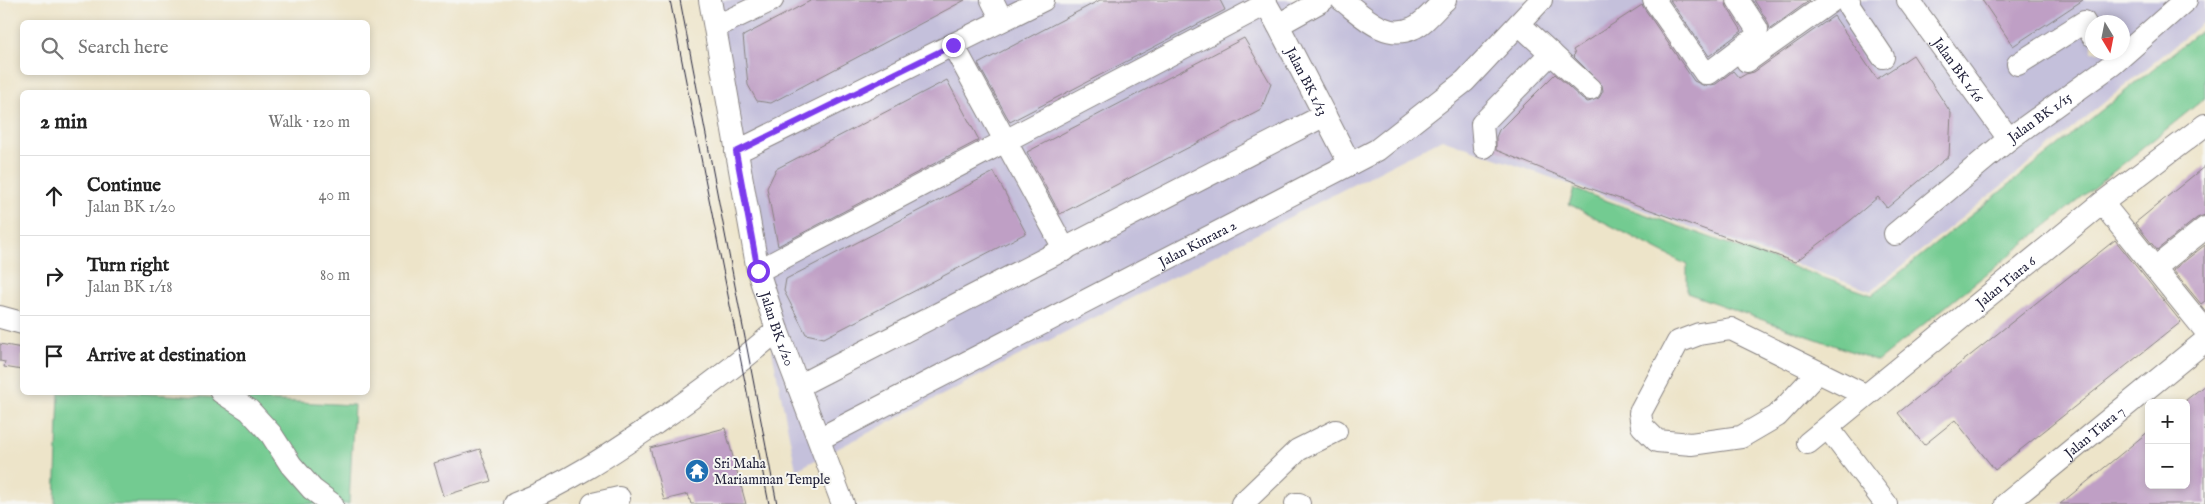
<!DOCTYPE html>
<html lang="en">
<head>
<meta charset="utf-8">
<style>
	:root { --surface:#fff; --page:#f2f2f2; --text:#222; --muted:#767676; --line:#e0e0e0 }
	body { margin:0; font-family:"IM FELL English",serif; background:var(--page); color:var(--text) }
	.controls { position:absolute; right:15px; bottom:15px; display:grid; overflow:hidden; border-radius:8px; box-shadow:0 2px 8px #0003 }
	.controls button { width:45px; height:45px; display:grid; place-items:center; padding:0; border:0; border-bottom:1px solid var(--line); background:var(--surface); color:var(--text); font:25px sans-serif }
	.compass { position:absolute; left:2085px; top:15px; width:45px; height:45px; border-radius:50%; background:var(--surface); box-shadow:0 2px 8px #0003; rotate:170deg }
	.stop { position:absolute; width:15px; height:15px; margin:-11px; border:4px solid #7c3aed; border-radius:50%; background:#fff }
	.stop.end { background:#7c3aed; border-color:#fff; box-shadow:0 1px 5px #0008 }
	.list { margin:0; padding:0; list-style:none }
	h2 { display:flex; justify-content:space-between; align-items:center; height:65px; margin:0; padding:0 20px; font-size:21px }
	h2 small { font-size:16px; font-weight:400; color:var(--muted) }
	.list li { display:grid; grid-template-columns:32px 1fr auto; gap:15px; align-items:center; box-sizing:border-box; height:80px; padding:0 20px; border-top:1px solid var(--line) }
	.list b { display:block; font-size:19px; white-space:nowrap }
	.list p { margin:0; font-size:16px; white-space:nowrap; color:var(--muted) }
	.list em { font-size:16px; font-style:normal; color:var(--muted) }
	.icon { flex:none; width:28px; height:28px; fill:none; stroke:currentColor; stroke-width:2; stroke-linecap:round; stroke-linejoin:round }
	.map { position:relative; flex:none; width:2205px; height:504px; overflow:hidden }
	.search { position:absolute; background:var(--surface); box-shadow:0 2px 8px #0003; left:20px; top:20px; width:350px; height:55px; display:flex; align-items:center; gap:12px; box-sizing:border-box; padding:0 18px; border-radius:8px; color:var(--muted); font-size:19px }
	.panel { position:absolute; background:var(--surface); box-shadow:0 2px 8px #0003; left:20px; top:90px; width:350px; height:305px; border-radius:8px }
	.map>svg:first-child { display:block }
</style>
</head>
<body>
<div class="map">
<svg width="2205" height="504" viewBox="0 0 2205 504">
	<rect width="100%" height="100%" fill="#f6f6f2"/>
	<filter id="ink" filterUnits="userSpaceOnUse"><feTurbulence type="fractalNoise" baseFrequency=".02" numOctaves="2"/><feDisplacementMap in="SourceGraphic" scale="10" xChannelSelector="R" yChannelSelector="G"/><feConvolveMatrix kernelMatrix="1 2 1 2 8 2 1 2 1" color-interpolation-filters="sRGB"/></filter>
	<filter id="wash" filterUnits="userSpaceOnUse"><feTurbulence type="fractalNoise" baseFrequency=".0096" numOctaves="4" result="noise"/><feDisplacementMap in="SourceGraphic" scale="20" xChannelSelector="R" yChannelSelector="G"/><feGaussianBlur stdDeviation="1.12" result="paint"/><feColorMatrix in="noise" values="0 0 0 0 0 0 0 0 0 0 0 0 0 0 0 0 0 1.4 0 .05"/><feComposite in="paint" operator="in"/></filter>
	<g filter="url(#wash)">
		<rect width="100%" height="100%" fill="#ede4c9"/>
		<!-- industrial -->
		<path fill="#c4c0db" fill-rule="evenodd" d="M 702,0 L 2205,0 L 2205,21 L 1871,291 L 1442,139 L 796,470 ZM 2092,22 L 2122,22 L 2122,52 L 2092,52 Z"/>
		<!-- green -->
		<g fill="#73cb91" stroke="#4a7666">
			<polygon points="2205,27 2205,98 1878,361 1687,293 1687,265 1569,204 1574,189 1872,295"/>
			<polygon points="59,393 130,393 354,405 349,504 55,504"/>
		</g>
		<g id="blocks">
			<!-- building -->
			<g fill="#bf9fc5">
				<polygon points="812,0 965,0 771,103 757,101 748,85 743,36"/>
				<polygon points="1100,0 1220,0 1225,10 1010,122 978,64"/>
				<polygon points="1670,0 1725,0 1727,7 1742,31 1709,56"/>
				<polygon points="1754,0 1810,0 1770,29 1768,22"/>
				<polygon points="1982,0 2083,0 2013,46"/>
				<polygon points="1642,5 1694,81 1705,86 1716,84 1733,71 1739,78 1746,74 1754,72 1834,16 1877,79 1913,55 1951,113 1949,156 1887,208 1878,197 1851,220 1795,262 1584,186 1496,150 1496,137 1499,130 1555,74 1582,99 1588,102 1599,98 1603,91 1602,85 1573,56 1575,54 1573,50"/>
				<polygon points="1244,38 1271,84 1261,110 1060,214 1027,152"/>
				<polygon points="947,80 979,140 778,246 767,188 776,169"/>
				<polygon points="2205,166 2205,215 2197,218 2157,250 2135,223"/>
				<polygon points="994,172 1026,233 824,338 806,334 784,291 786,279"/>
				<polygon points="2115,240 2181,322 1995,470 1955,420 1924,445 1898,413"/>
				<polygon points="2205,245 2205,301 2201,304 2173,270"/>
				<polygon points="0,344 22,348 22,370 4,367 5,362 0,361"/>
				<polygon points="2205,385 2205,504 2060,504 2149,431 2149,485 2186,485 2186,400"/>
				<polygon points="725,428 746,504 691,504 688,494 664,500 650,448"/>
				<polygon points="480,449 491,481 444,496 434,463"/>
			</g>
		</g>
	</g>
	<g filter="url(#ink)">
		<use href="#blocks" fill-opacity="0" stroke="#888382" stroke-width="1"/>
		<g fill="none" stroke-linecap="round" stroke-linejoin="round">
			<!-- minor casing -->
			<g stroke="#888382" stroke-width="24">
				<g id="minor">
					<path id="s1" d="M 710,0 L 758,271 L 777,330 L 843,504"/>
					<polyline points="992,0 1002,20"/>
					<path id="s2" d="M 1264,0 L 1278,25 L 1350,164"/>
					<path d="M 1342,0 C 1362,15 1385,41 1413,28 C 1425,23 1436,8 1445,0"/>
					<polyline points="1654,0 1705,73 1709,73 1756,37 1757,29 1738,0"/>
					<polyline points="1849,0 1849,6 1883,57"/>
					<path id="s3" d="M 1908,0 L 2009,139"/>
					<polyline points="1519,24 1590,89"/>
					<polyline points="1278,25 1323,0"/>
					<polyline points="715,27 772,0"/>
					<polyline points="953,45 1065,250"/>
					<polyline points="1747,61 1833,0"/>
					<polyline points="2018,64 2084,22 2092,35"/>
					<polyline points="1484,147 1482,124 1551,53"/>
					<polyline points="736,152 1043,0"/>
					<polyline points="2102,203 2205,330"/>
					<path id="s4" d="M 1895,234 L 2009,139 L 2113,64 L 2186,0"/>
					<polyline points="2155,268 2205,228"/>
					<polyline points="758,271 1266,4"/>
					<polyline points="0,317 22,323"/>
					<polyline points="1818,372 1777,416 1741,437 1691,444 1657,441 1642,426 1640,413 1678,342 1699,334 1731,329 1865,395"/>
					<polyline points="798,386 1325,115"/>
					<polyline points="221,392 249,410 271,434 291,465 312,489 332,504"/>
					<polyline points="1828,428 1886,504"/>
					<path id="s5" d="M 819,439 L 1377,150 L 1465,81 L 1541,0"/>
					<path id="s6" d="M 1808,443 L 2102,203 L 2205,125"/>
					<path d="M 515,504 C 568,483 609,455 656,423 C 698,394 739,364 777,330"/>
					<polyline points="593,504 619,498"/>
					<polyline points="1242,504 1298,450 1336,431"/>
					<polyline points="1296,504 1299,504"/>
					<path id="s7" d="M 2006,504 L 2205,341"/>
				</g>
			</g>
			<!-- minor -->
			<use href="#minor" stroke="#fff" stroke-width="22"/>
			<!-- tram -->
			<g stroke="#22223b" stroke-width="1">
				<polyline points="670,0 769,504"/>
				<polyline points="680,0 777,504"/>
			</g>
		</g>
	</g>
	<g fill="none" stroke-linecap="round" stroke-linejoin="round" filter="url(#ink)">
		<!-- route -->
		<polyline stroke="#7c3aed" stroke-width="6" points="758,271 736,152 953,45"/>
	</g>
	<!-- icons -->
	<defs>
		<g id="temple-disc" transform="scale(1.25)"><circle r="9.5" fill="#1f6fb2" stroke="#f6f6f2"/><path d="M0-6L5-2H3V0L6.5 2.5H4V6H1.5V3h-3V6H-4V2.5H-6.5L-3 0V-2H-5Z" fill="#fff"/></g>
	</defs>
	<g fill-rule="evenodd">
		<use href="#temple-disc" x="697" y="471"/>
	</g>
	<g text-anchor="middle" stroke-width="4" stroke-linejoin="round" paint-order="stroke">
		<!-- street labels -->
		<g font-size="14" fill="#22223b" stroke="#f6f6f2">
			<text dy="5" stroke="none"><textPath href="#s3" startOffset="86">Jalan BK 1/16</textPath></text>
			<text dy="5" stroke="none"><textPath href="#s2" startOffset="92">Jalan BK 1/13</textPath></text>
			<text dy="5" stroke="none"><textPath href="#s4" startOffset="186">Jalan BK 1/15</textPath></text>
			<text dy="5" stroke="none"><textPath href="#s5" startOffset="426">Jalan Kinrara 2</textPath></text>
			<text dy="5" stroke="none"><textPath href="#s6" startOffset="255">Jalan Tiara 6</textPath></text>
			<text dy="5" stroke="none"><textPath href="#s1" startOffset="336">Jalan BK 1/20</textPath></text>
			<text dy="5" stroke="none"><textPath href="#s7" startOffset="114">Jalan Tiara 7</textPath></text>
		</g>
		<!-- poi labels -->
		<g font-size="14" fill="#22223b" stroke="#f6f6f2" text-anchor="start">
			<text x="714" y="468">Sri Maha<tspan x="714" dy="16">Mariamman Temple</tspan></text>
		</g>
	</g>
</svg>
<div class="controls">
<button>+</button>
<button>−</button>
</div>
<svg class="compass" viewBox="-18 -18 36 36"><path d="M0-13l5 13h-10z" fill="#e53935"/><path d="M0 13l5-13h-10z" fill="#767676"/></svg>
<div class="stop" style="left:758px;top:271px"></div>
<div class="stop end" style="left:953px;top:45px"></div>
<div class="search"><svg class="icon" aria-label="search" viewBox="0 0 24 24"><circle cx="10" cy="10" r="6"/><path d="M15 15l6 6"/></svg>Search here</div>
<section class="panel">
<h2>2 min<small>Walk · 120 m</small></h2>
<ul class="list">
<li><svg class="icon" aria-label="ahead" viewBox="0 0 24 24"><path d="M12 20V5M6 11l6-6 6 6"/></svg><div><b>Continue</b><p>Jalan BK 1/20</p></div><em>40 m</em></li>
<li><svg class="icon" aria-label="right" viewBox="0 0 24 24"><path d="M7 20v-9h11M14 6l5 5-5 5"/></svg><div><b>Turn right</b><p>Jalan BK 1/18</p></div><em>80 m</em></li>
<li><svg class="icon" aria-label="arrive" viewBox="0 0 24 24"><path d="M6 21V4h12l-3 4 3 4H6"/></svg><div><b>Arrive at destination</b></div></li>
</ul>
</section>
</div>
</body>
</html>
